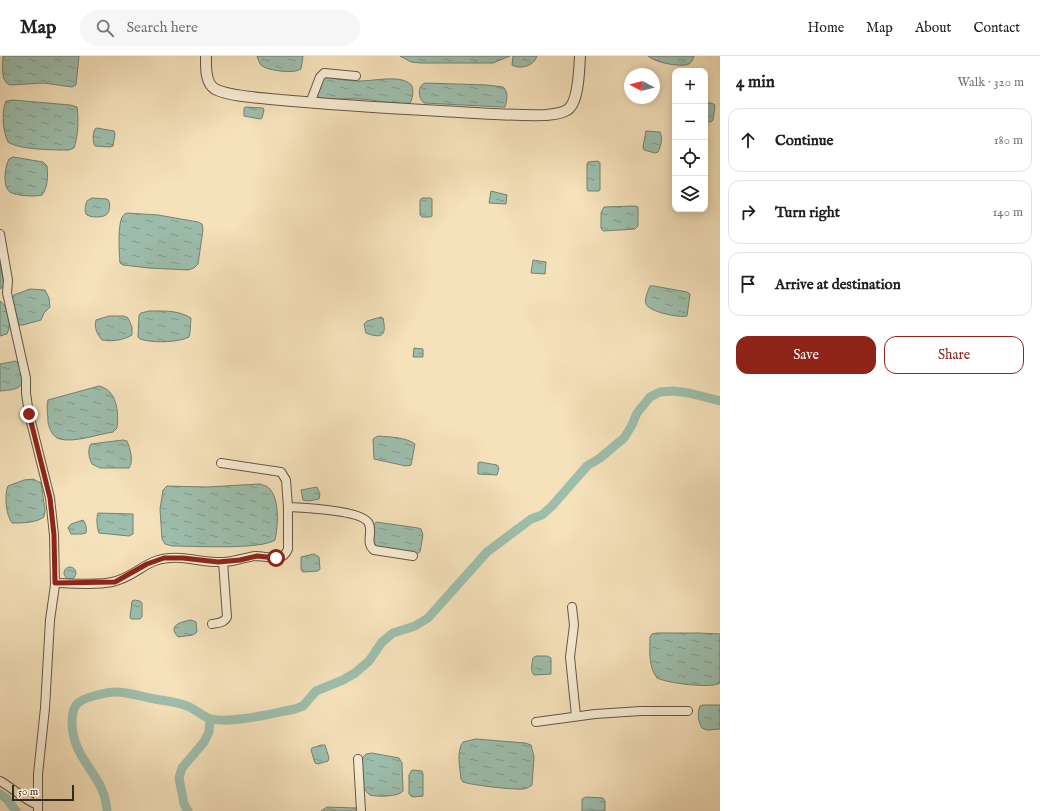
<!DOCTYPE html>
<html lang="en">
<head>
<meta charset="utf-8">
<style>
	:root { --surface:#fff; --page:#f6f6f6; --text:#202124; --muted:#757577; --line:#e0e0e0; --accent:#8f2418 }
	body { margin:0; font-family:"IM FELL English",serif; background:var(--page); color:var(--text) }
	.controls { position:absolute; right:12px; top:12px; display:grid; overflow:hidden; border-radius:8px; box-shadow:0 2px 10px #0003 }
	.controls button { width:36px; height:36px; display:grid; place-items:center; padding:0; border:0; border-bottom:1px solid var(--line); background:var(--surface); color:var(--text); font:20px sans-serif }
	.compass { position:absolute; left:624px; top:12px; width:36px; height:36px; border-radius:50%; background:var(--surface); box-shadow:0 2px 10px #0003; rotate:277deg }
	.scale { position:absolute; left:12px; bottom:10px; width:62px; box-sizing:border-box; padding-left:4px; border:2px solid #322820; border-top:0; font-size:11px; line-height:14px; white-space:nowrap; color:#322820; -webkit-text-stroke:3px #f8ecd2; paint-order:stroke }
	.stop { position:absolute; width:12px; height:12px; margin:-9px; border:3px solid #8f2418; border-radius:50%; background:#fff }
	.stop.end { background:#8f2418; border-color:#fff; box-shadow:0 1px 4px #0008 }
	.list { margin:0; padding:0; list-style:none }
	h2 { display:flex; justify-content:space-between; align-items:center; height:52px; margin:0; padding:0 16px; font-size:17px }
	h2 small { font-size:13px; font-weight:400; color:var(--muted) }
	.list li { display:grid; grid-template-columns:26px 1fr auto; gap:12px; align-items:center; box-sizing:border-box; height:64px; margin:0 8px 8px; padding:0 8px; border:1px solid var(--line); border-radius:12px }
	.list b { display:block; font-size:15px; white-space:nowrap }
	.list em { font-size:13px; font-style:normal; color:var(--muted) }
	.actions { display:flex; gap:8px; padding:12px 16px }
	.actions a { flex:1; padding:9px 0; border:1px solid var(--accent); border-radius:12px; text-align:center; font-size:14px; color:var(--accent) }
	.actions .main { background:var(--accent); color:#fff }
	.icon { flex:none; width:22px; height:22px; fill:none; stroke:currentColor; stroke-width:2; stroke-linecap:round; stroke-linejoin:round }
	.map { position:relative; flex:none; width:720px; height:755px; overflow:hidden }
	header { display:flex; align-items:center; gap:24px; box-sizing:border-box; height:56px; padding:0 20px; background:var(--surface); border-bottom:1px solid var(--line) }
	header strong { font-size:19px }
	nav { display:flex; gap:22px; margin-inline-start:auto; font-size:14px }
	.search { width:280px; height:36px; background:var(--page); display:flex; align-items:center; gap:10px; box-sizing:border-box; padding:0 14px; border-radius:22px; color:var(--muted); font-size:15px }
	main { display:flex }
	aside { flex:1; background:var(--surface) }
	.map>svg:first-child { display:block }
</style>
</head>
<body>
<header>
<strong>Map</strong>
<div class="search"><svg class="icon" aria-label="search" viewBox="0 0 24 24"><circle cx="10" cy="10" r="6"/><path d="M15 15l6 6"/></svg>Search here</div>
<nav><a>Home</a><a>Map</a><a>About</a><a>Contact</a></nav>
</header>
<main>
<div class="map">
<svg width="720" height="755" viewBox="0 0 720 755">
	<defs>
		<pattern id="water-ripples" width="26" height="14" patternUnits="userSpaceOnUse"><rect width="26" height="14" fill="#9dbeac"/><path d="M2 4q2-2 4 0t4 0M15 11q2-2 4 0t4 0" fill="none" stroke="#819a8c"/></pattern>
	</defs>
	<rect width="100%" height="100%" fill="#f5e1ba"/>
	<filter id="stains"><feTurbulence type="fractalNoise" baseFrequency=".005" numOctaves="4"/><feColorMatrix values="0 0 0 0 .2 0 0 0 0 .09 0 0 0 0 .02 0 0 0 .5 -.17"/></filter>
	<radialGradient id="worn" r=".72"><stop offset=".6" stop-color="#630" stop-opacity="0"/><stop offset="1" stop-color="#630" stop-opacity=".3"/></radialGradient>
	<!-- water -->
	<g fill="url(#water-ripples)" stroke="#728274">
		<path d="M 3,0 L 79,0 L 76,29 L 72,31 L 44,27 L 10,29 C 0,26 3,9 3,0 Z"/>
		<path d="M 257,0 L 303,0 L 301,13 C 295,18 267,15 261,9 C 259,7 258,2 257,0 Z"/>
		<polygon points="400,0 510,0 493,7 421,7 411,6"/>
		<path d="M 513,0 L 537,0 C 534,10 520,14 512,9 Z"/>
		<path d="M 648,0 L 694,0 C 693,3 692,6 689,8 C 681,12 654,6 648,0 Z"/>
		<path d="M 325,21 C 337,23 348,25 360,25 C 373,25 399,19 409,27 C 415,30 413,42 410,47 C 394,49 377,44 361,43 C 347,42 334,44 320,42 L 317,38 L 323,23 Z"/>
		<path d="M 425,27 L 487,29 L 503,31 C 509,36 507,44 505,51 L 501,51 L 424,47 C 418,42 417,30 425,27 Z"/>
		<path d="M 13,44 L 70,49 L 77,51 C 79,64 78,80 74,92 L 69,94 C 54,94 20,94 8,86 C 3,76 1,56 6,45 Z"/>
		<polygon points="705,46 714,48 715,51 713,64 710,66 705,65"/>
		<polygon points="246,51 263,52 264,54 262,62 260,63 244,60 244,52"/>
		<path d="M 97,72 L 114,75 L 115,78 L 113,90 L 110,91 L 95,90 C 92,85 93,77 95,73 Z"/>
		<path d="M 646,75 L 660,76 C 663,82 661,90 658,96 L 655,97 L 644,94 L 643,91 Z"/>
		<path d="M 13,101 L 43,106 L 47,110 C 48,120 48,131 42,139 C 36,141 16,140 10,136 C 2,131 5,110 9,103 Z"/>
		<polygon points="598,105 600,107 600,134 598,135 588,135 587,133 587,108 588,106"/>
		<polygon points="491,135 507,139 506,148 489,147"/>
		<path d="M 92,142 L 107,143 L 109,145 C 110,149 110,155 107,158 C 104,162 89,162 86,158 C 84,154 86,148 87,145 Z"/>
		<polygon points="422,142 430,142 432,143 432,160 430,161 422,161 420,159 420,144"/>
		<polygon points="635,150 638,151 638,170 635,173 603,175 601,172 601,157 604,151"/>
		<path d="M 127,157 L 158,159 L 198,166 L 202,168 L 203,174 L 198,208 L 194,212 L 188,214 L 149,212 L 123,209 L 120,207 C 119,196 118,174 121,164 C 122,160 124,158 127,157 Z"/>
		<polygon points="533,204 546,206 545,218 531,217"/>
		<polygon points="0,206 4,230 0,233"/>
		<path d="M 650,230 L 654,230 L 687,236 L 690,238 L 687,260 C 680,262 649,256 646,248 C 644,243 648,235 650,230 Z"/>
		<polygon points="30,233 45,234 49,242 50,251 44,257 41,264 23,269 19,269 12,243 14,239"/>
		<path d="M 0,245 C 9,251 12,268 7,278 L 0,280 Z"/>
		<path d="M 149,255 C 163,255 179,254 191,262 L 190,276 L 189,281 C 177,287 152,287 140,283 L 138,281 L 139,259 L 141,257 Z"/>
		<path d="M 109,260 L 124,260 L 128,262 L 132,271 L 132,279 C 124,284 111,286 102,284 C 97,278 94,272 96,264 Z"/>
		<path d="M 381,261 L 383,262 C 387,280 382,283 366,277 L 364,268 L 367,265 Z"/>
		<polygon points="414,292 423,293 423,301 413,301"/>
		<path d="M 16,305 C 20,310 21,314 22,320 C 25,334 11,334 0,335 L 0,308 Z"/>
		<path d="M 99,330 C 117,334 119,356 117,372 L 113,376 C 99,378 74,387 60,383 C 53,382 49,372 48,366 C 48,359 46,351 48,344 Z"/>
		<path d="M 378,380 C 389,381 406,381 415,388 L 411,409 L 406,410 L 374,403 L 373,383 Z"/>
		<path d="M 123,384 L 127,385 C 130,392 134,406 129,412 L 100,412 L 92,408 C 89,402 87,394 91,388 Z"/>
		<polygon points="480,406 497,409 499,412 497,419 478,418 478,407"/>
		<path d="M 33,423 L 41,427 L 45,454 L 44,461 C 36,467 22,467 12,467 C 6,459 4,439 8,430 L 24,424 Z"/>
		<path d="M 260,428 C 263,429 267,430 269,432 C 280,443 278,471 275,484 C 261,494 192,490 172,490 L 165,488 L 162,483 L 160,453 L 163,434 L 167,430 L 207,431 Z"/>
		<polygon points="317,431 320,438 319,443 309,445 303,444 301,434"/>
		<path d="M 98,457 L 133,458 L 133,478 L 129,480 L 99,477 C 97,472 96,462 98,457 Z"/>
		<path d="M 83,464 C 86,468 87,472 86,477 L 82,478 L 71,478 L 68,472 L 71,468 Z"/>
		<polygon points="376,466 418,472 421,473 423,479 420,496 416,498 375,490 374,488 373,470"/>
		<polygon points="314,498 319,501 320,513 318,515 303,516 301,514 301,501"/>
		<circle cx="70" cy="517" r="6"/>
		<polygon points="135,544 140,545 142,547 142,561 140,563 131,563 130,561 132,545"/>
		<path d="M 191,564 L 196,566 L 197,576 L 193,579 L 178,581 C 167,569 181,566 191,564 Z"/>
		<path d="M 657,577 L 698,577 L 720,578 L 720,627 C 711,633 667,627 657,622 C 648,610 650,595 650,581 L 652,578 Z"/>
		<path d="M 536,600 L 547,600 L 551,602 L 551,618 L 534,619 C 530,615 532,608 533,602 Z"/>
		<path d="M 703,649 L 720,649 L 720,673 L 707,674 L 702,672 C 698,665 697,658 700,650 Z"/>
		<path d="M 476,683 L 525,687 L 531,689 L 534,701 L 532,729 C 530,731 527,732 524,733 C 514,734 471,729 463,726 L 461,723 C 460,711 456,696 463,686 Z"/>
		<polygon points="321,689 325,689 329,702 328,705 318,708 315,707 311,694 312,692"/>
		<path d="M 372,697 L 399,702 L 402,707 L 403,735 C 399,741 376,741 370,739 C 368,738 365,734 364,732 C 360,723 362,710 363,701 L 366,698 Z"/>
		<polygon points="412,714 422,715 423,718 423,740 414,741 411,740 409,738 409,719"/>
		<polygon points="586,741 603,742 605,745 605,755 582,755 582,743"/>
		<polygon points="327,751 355,752 358,752 359,755 321,755"/>
	</g>
	<g fill="none" stroke-linecap="round" stroke-linejoin="round">
		<!-- canal -->
		<g stroke="#9dbeac" stroke-width="9">
			<polyline points="0,738 7,743 16,755"/>
			<path d="M 107,755 C 105,718 72,705 72,666 C 72,660 73,651 78,647 C 85,641 107,636 116,636 C 129,636 142,641 155,643 C 165,645 177,646 187,650 C 196,653 203,661 211,663 C 232,668 273,657 295,653 L 303,650 L 316,635 L 343,624 L 355,617 L 369,605 L 382,586 L 393,577 L 415,570 L 428,562 L 487,496 L 531,463 L 542,459 L 552,450 L 587,410 L 600,402 L 624,382 L 632,369 L 637,357 L 650,341 L 660,336 L 673,335 L 689,337 L 720,345"/>
			<polyline points="188,755 184,748 179,722 182,712 204,686 209,676 210,663"/>
		</g>
		<!-- minor casing -->
		<g stroke="#635646" stroke-width="10">
			<g id="minor">
				<polyline points="310,47 320,21 324,17 356,20"/>
				<polyline points="0,178 8,224 7,237 26,322 26,337 29,358 50,442 54,479 55,529 50,564 45,652 38,718 38,755"/>
				<path d="M 288,451 C 302,452 364,454 369,468 C 373,477 365,487 374,494 L 413,500"/>
				<path d="M 55,527 C 72,527 101,530 116,525 C 144,516 146,500 181,502 C 195,503 209,507 223,506 C 234,506 245,501 256,500 C 267,500 283,507 288,493 L 288,451 L 286,424 L 281,416 L 221,407"/>
				<polyline points="572,551 574,569 570,601 576,660"/>
				<path d="M 212,568 C 218,567 224,567 227,561 L 223,506"/>
				<polyline points="536,666 595,658 641,655 688,655"/>
				<polyline points="358,703 361,755"/>
				<path d="M 0,725 C 13,732 24,744 38,749"/>
			</g>
		</g>
		<!-- tertiary casing -->
		<g stroke="#635646" stroke-width="12">
			<path id="tertiary" d="M 206,0 C 206,11 205,27 215,33 C 230,41 264,42 281,44 C 334,49 387,52 441,55 C 476,57 511,60 546,59 C 553,58 561,58 567,54 C 579,47 579,14 580,0"/>
		</g>
		<!-- minor -->
		<use href="#minor" stroke="#f8ecd2" stroke-width="8"/>
		<!-- tertiary -->
		<use href="#tertiary" stroke="#f8ecd2" stroke-width="10"/>
	</g>
	<g fill="none" stroke-linecap="round" stroke-linejoin="round">
		<!-- route -->
		<polyline stroke="#8f2418" stroke-width="5" points="29,358 50,442 54,479 55,527 115,526 147,508 164,502 183,502 218,506 240,504 257,500 276,502"/>
	</g>
	<rect width="100%" height="100%" filter="url(#stains)"/>
	<rect width="100%" height="100%" fill="url(#worn)"/>
</svg>
<div class="controls">
<button>+</button>
<button>−</button>
<button><svg class="icon" aria-label="locate" viewBox="0 0 24 24"><circle cx="12" cy="12" r="6"/><path d="M12 2v4M12 18v4M2 12h4M18 12h4"/></svg></button>
<button><svg class="icon" aria-label="layers" viewBox="0 0 24 24"><path d="M12 4l9 5-9 5-9-5zM3 14l9 5 9-5"/></svg></button>
</div>
<svg class="compass" viewBox="-18 -18 36 36"><path d="M0-13l5 13h-10z" fill="#e53935"/><path d="M0 13l5-13h-10z" fill="#757577"/></svg>
<div class="scale">50 m</div>
<div class="stop" style="left:276px;top:502px"></div>
<div class="stop end" style="left:29px;top:358px"></div>
</div>
<aside>
<h2>4 min<small>Walk · 320 m</small></h2>
<ul class="list">
<li><svg class="icon" aria-label="ahead" viewBox="0 0 24 24"><path d="M12 20V5M6 11l6-6 6 6"/></svg><div><b>Continue</b></div><em>180 m</em></li>
<li><svg class="icon" aria-label="right" viewBox="0 0 24 24"><path d="M7 20v-9h11M14 6l5 5-5 5"/></svg><div><b>Turn right</b></div><em>140 m</em></li>
<li><svg class="icon" aria-label="arrive" viewBox="0 0 24 24"><path d="M6 21V4h12l-3 4 3 4H6"/></svg><div><b>Arrive at destination</b></div></li>
</ul>
<div class="actions"><a class="main">Save</a><a>Share</a></div>
</aside>
</main>
</body>
</html>
